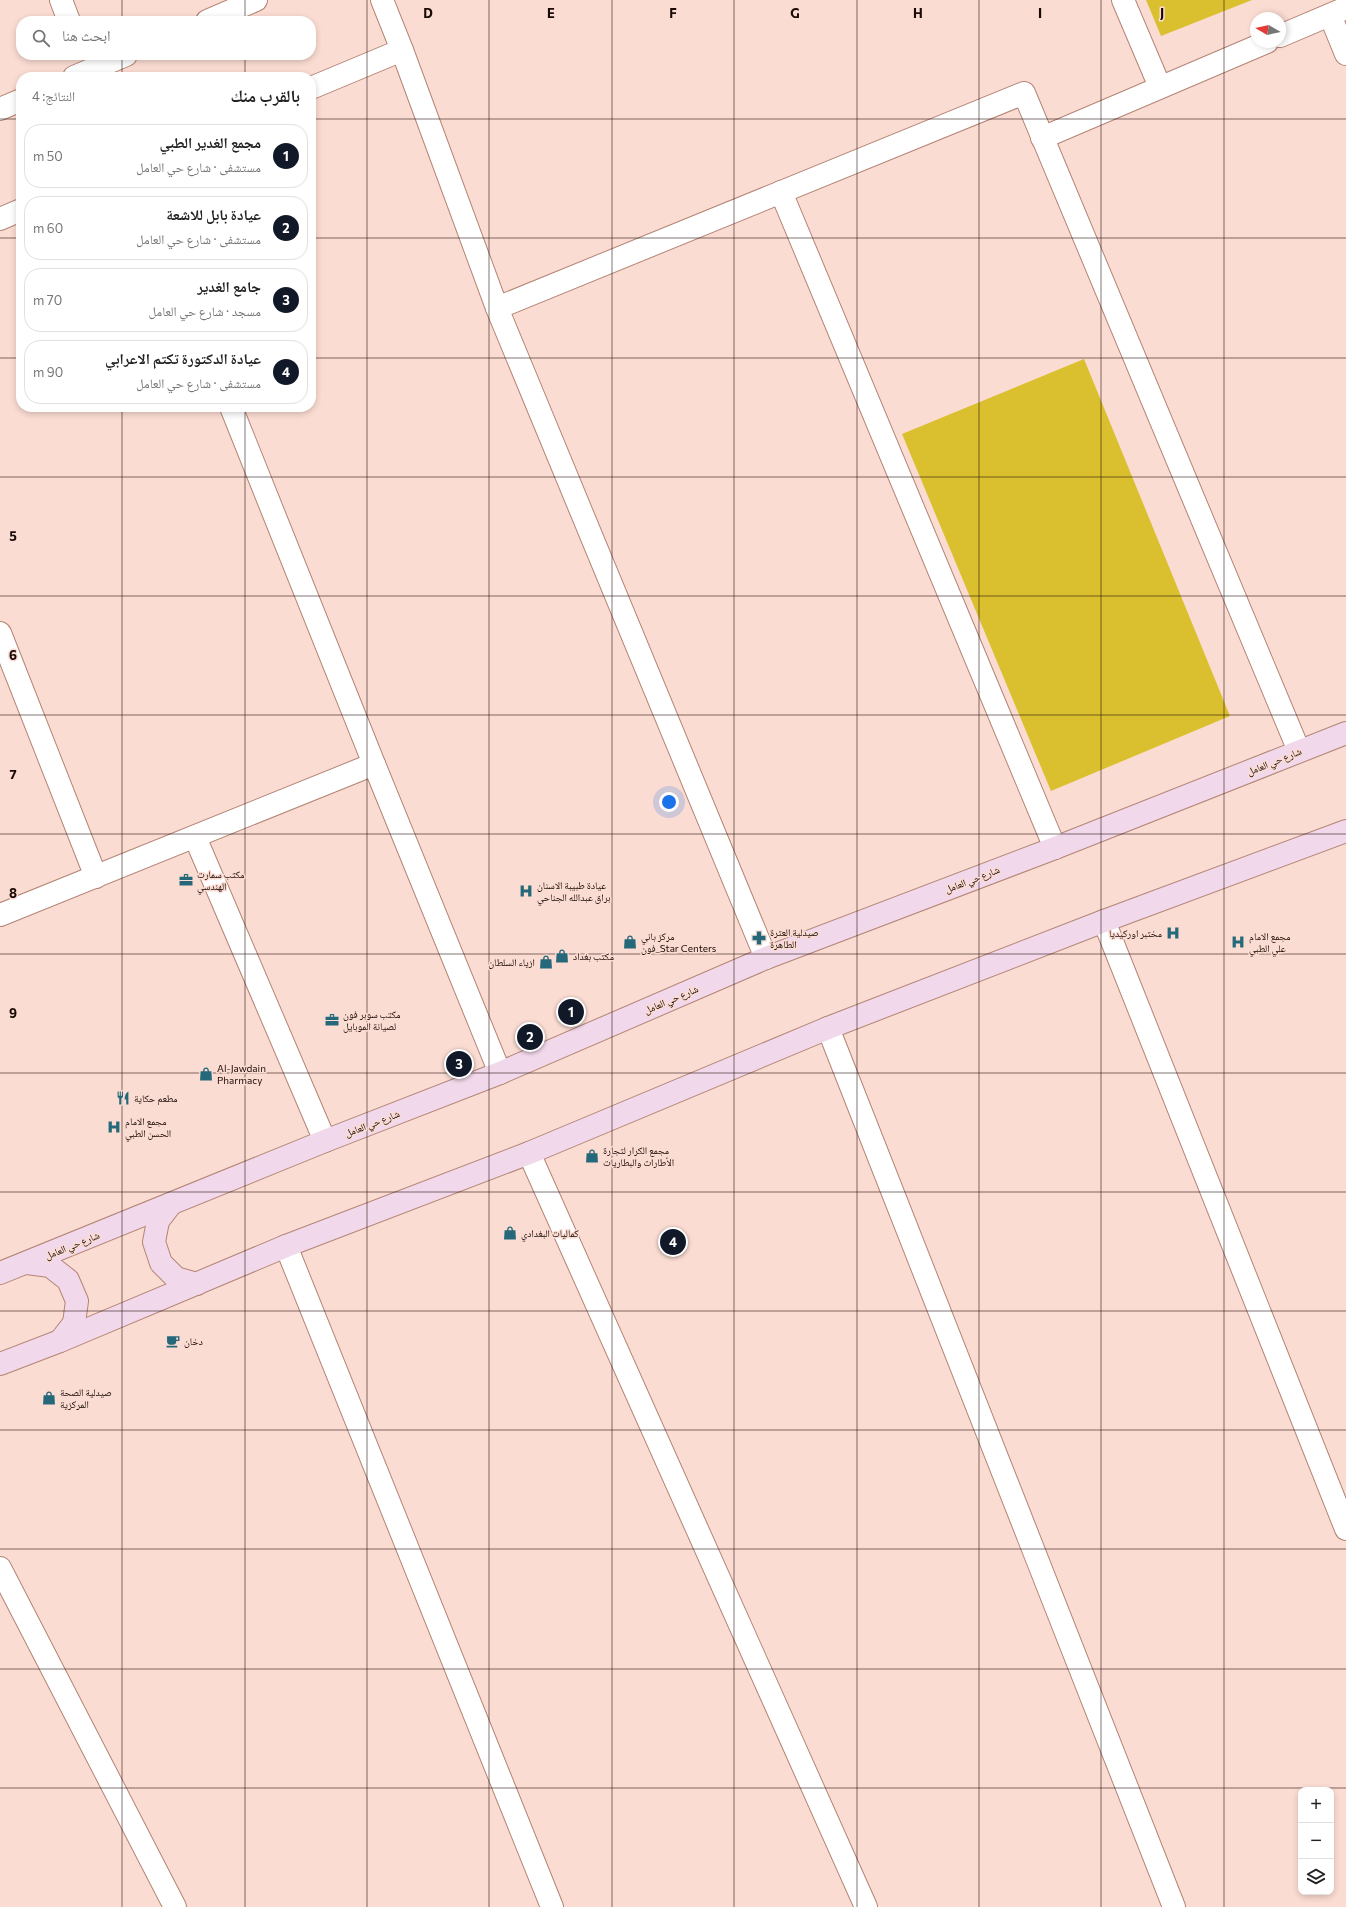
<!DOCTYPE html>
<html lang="ar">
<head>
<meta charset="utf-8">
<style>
	:root { --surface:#fff; --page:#f6f6f6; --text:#222; --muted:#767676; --line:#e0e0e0; --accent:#111827 }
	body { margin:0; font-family:Commissioner,"Noto Naskh Arabic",sans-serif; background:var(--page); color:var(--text); direction:rtl }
	.controls { position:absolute; right:12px; bottom:12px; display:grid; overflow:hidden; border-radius:8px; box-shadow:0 2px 6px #0003 }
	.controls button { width:36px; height:36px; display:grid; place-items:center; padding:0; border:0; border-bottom:1px solid var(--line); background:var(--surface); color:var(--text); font:20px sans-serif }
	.compass { position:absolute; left:1250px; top:12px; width:36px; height:36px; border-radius:50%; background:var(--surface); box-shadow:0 2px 6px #0003; rotate:279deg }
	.you { position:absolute; left:669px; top:802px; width:14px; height:14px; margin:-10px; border:3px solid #fff; border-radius:50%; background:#1a73e8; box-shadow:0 0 0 6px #1a73e833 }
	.badge { display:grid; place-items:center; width:26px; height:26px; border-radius:50%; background:var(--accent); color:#fff; font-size:13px; font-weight:700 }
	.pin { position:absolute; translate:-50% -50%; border:2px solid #fff; box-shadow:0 1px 4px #0006 }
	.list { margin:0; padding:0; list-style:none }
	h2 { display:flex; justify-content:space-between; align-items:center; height:52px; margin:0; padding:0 16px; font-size:17px }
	h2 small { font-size:13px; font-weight:400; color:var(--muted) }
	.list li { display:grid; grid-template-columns:26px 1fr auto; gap:12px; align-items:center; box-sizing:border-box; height:64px; margin:0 8px 8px; padding:0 8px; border:1px solid var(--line); border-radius:16px }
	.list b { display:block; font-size:15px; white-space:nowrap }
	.list p { margin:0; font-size:13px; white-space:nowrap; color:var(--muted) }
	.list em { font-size:13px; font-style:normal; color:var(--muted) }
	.icon { flex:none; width:22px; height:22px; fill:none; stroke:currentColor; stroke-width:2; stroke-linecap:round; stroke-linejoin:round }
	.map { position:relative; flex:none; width:1346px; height:1907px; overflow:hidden; direction:ltr }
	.search { position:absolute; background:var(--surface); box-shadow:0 2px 6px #0003; left:16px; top:16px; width:300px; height:44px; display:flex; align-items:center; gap:10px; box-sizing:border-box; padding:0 14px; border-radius:16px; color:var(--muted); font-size:15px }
	.panel { position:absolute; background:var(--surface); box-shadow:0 2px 6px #0003; left:16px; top:72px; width:300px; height:340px; border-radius:16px; direction:rtl }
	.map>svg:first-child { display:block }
</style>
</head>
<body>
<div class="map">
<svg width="1346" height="1907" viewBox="0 0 1346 1907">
	<rect width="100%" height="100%" fill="#fbdcd2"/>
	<!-- green -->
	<g fill="#dac02f">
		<polygon points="1146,0 1252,0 1161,36"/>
		<polygon points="1084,359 1230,716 1051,791 902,434"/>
	</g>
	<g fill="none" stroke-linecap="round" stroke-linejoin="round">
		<!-- street casing -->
		<g stroke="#b38475" stroke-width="24">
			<g id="street">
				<polyline points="61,0 69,21"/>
				<polyline points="382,0 402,50 497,308 766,958"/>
				<polyline points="1123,0 1160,87"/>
				<polyline points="1330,15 1346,54"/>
				<polyline points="207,21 256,0"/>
				<polyline points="1280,36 1346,8"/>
				<polyline points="74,77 126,55"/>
				<polyline points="311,88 402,50"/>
				<polyline points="0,109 21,100"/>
				<polyline points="1042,138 1267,42"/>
				<polyline points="781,192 1055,848"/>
				<polyline points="0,219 21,210"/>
				<polyline points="497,308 1024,93 1299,751"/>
				<polyline points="231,407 374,764 500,1073"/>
				<polyline points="0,633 96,877"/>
				<polyline points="195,837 325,1141"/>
				<polyline points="0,915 374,764"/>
				<polyline points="1104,921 1346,1529"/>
				<polyline points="828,1028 1174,1907"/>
				<polyline points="529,1153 866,1907"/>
				<polyline points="286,1246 552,1907"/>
				<polyline points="0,1568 175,1907"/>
			</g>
		</g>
		<!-- secondary casing -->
		<g stroke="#b38475" stroke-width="24">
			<g id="secondary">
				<polyline points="171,1204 158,1221 154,1242 161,1263 176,1278 197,1284"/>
				<polyline points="27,1263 50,1266 68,1280 77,1301 74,1323 60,1341"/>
				<polyline points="0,1273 325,1141 500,1073 766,958 1055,848 1346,733"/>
				<polyline points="0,1364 60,1341 286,1246 529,1153 828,1028 1104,921 1346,831"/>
			</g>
		</g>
		<!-- street -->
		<use href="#street" stroke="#fff" stroke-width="22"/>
		<!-- secondary -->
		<use href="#secondary" stroke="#f1d8ea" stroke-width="22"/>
	</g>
	<!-- grid -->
	<path fill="none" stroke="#1a0a05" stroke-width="1" stroke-opacity="0.55" d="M 122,0 L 122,21M 245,0 L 245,21M 367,0 L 367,1907M 489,0 L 489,1907M 612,0 L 612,1907M 734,0 L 734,1907M 857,0 L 857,1907M 979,0 L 979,1907M 1101,0 L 1101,1907M 1224,0 L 1224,1907M 122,55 L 122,77M 245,55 L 245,77M 0,119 L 21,119M 311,119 L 1346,119M 0,238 L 21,238M 311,238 L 1346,238M 0,358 L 21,358M 311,358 L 1346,358M 122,407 L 122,1907M 245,407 L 245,1907M 0,477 L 1346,477M 0,596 L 1346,596M 0,715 L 1346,715M 0,834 L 1346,834M 0,954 L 1346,954M 0,1073 L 1346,1073M 0,1192 L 1346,1192M 0,1311 L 1346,1311M 0,1430 L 1346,1430M 0,1549 L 1346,1549M 0,1669 L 1346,1669M 0,1788 L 1346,1788"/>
	<!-- icons -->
	<defs>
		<g id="office-bare" transform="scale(1.08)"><path d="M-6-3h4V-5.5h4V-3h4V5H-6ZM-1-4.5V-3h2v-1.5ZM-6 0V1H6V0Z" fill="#246879" stroke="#fbdcd2" stroke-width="2.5" paint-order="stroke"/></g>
		<g id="hospital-bare" transform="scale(1.08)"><path d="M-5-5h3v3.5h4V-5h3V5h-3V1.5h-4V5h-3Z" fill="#246879" stroke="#fbdcd2" stroke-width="2.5" paint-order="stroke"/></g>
		<g id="pharmacy-bare" transform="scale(1.08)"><path d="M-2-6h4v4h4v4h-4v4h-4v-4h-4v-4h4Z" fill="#246879" stroke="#fbdcd2" stroke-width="2.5" paint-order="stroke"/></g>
		<g id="shop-bare" transform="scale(1.08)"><path d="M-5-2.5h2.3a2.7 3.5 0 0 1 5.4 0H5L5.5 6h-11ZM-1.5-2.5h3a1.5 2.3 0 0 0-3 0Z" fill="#246879" stroke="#fbdcd2" stroke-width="2.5" paint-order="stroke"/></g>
		<g id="restaurant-bare" transform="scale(1.08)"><path d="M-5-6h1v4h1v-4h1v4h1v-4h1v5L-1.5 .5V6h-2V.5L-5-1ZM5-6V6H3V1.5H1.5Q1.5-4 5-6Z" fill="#246879" stroke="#fbdcd2" stroke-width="2.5" paint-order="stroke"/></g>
		<g id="cafe-bare" transform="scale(1.08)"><path d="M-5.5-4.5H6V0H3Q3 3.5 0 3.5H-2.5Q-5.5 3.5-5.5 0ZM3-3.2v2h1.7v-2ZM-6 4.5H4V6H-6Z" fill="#246879" stroke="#fbdcd2" stroke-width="2.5" paint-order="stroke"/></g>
	</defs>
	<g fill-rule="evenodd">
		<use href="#office-bare" x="186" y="880"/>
		<use href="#hospital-bare" x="526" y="891"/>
		<use href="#hospital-bare" x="1173" y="933"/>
		<use href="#pharmacy-bare" x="759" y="938"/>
		<use href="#shop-bare" x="630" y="942"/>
		<use href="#hospital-bare" x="1238" y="942"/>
		<use href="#shop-bare" x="562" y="956"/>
		<use href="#shop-bare" x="546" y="962"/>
		<use href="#office-bare" x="332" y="1020"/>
		<use href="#shop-bare" x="206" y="1074"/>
		<use href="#restaurant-bare" x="123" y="1098"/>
		<use href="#hospital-bare" x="114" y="1127"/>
		<use href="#shop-bare" x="592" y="1156"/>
		<use href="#shop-bare" x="510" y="1233"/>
		<use href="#cafe-bare" x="173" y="1341"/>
		<use href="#shop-bare" x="49" y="1398"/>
	</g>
	<g text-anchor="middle" stroke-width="3" stroke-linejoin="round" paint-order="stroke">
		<!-- street labels -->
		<g font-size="10" fill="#1a0a05" stroke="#fbdcd2">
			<text transform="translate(1274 761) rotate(-22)" y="4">شارع حي العامل</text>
			<text transform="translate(972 879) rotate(-21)" y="4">شارع حي العامل</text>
			<text transform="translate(671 999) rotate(-23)" y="4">شارع حي العامل</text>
			<text transform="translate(372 1123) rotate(-21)" y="4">شارع حي العامل</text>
			<text transform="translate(72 1245) rotate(-22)" y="4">شارع حي العامل</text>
		</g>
		<!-- poi labels -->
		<g font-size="10" fill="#1a0a05" stroke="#fbdcd2" text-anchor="start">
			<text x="197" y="878">مكتب سمارت<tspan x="197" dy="12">الهندسي</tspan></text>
			<text x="537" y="889">عيادة طبيبة الاسنان<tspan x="537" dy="12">براق عبدالله الجناحي</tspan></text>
			<text x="770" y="936">صيدلية العترة<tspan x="770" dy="12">الطاهرة</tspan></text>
			<text x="1162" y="937" text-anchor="end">مختبر اوركيديا</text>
			<text x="641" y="940">مركز باني<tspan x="641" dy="12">فون_Star Centers</tspan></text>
			<text x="1249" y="940">مجمع الامام<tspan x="1249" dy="12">علي الطبي</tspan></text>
			<text x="573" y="960">مكتب بغداد</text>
			<text x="535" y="966" text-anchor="end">ازياء السلطان</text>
			<text x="343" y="1018">مكتب سوبر فون<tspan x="343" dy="12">لصيانة الموبايل</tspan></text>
			<text x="217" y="1072">Al-Jawdain<tspan x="217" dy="12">Pharmacy</tspan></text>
			<text x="134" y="1102">مطعم حكاية</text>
			<text x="125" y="1125">مجمع الامام<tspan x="125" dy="12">الحسن الطبي</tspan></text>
			<text x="603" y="1154">مجمع الكرار لتجارة<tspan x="603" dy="12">الأطارات والبطاريات</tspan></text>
			<text x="521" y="1237">كماليات البغدادي</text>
			<text x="184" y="1345">دخان</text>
			<text x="60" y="1396">صيدلية الصحة<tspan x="60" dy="12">المركزية</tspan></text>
		</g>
	</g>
	<g font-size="13" text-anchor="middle" font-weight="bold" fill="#1a0a05" stroke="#fbdcd2" stroke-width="3" stroke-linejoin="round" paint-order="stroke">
		<text x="428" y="18">D</text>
		<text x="551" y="18">E</text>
		<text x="673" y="18">F</text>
		<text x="795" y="18">G</text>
		<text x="918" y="18">H</text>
		<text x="1040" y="18">I</text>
		<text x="1162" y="18">J</text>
		<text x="13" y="541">5</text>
		<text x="13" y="660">6</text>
		<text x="13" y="779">7</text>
		<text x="13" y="898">8</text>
		<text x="13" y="1018">9</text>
	</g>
</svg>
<div class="controls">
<button>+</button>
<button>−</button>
<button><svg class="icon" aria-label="layers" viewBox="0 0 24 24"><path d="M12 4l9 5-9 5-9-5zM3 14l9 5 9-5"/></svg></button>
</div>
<svg class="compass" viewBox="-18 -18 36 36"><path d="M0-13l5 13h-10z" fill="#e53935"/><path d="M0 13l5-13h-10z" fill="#767676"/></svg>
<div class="you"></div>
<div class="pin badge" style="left:571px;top:1012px">1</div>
<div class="pin badge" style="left:530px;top:1037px">2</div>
<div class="pin badge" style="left:459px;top:1064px">3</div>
<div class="pin badge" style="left:673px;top:1242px">4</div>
<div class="search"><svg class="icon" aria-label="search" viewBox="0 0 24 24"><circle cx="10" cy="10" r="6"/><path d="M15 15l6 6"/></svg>ابحث هنا</div>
<section class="panel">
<h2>بالقرب منك<small>النتائج: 4</small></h2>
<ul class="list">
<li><span class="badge">1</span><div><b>مجمع الغدير الطبي</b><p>مستشفى · شارع حي العامل</p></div><em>50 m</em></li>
<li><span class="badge">2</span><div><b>عيادة بابل للاشعة</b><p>مستشفى · شارع حي العامل</p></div><em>60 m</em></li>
<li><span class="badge">3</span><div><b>جامع الغدير</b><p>مسجد · شارع حي العامل</p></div><em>70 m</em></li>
<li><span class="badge">4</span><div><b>عيادة الدكتورة تكتم الاعرابي</b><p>مستشفى · شارع حي العامل</p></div><em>90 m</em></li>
</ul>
</section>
</div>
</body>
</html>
